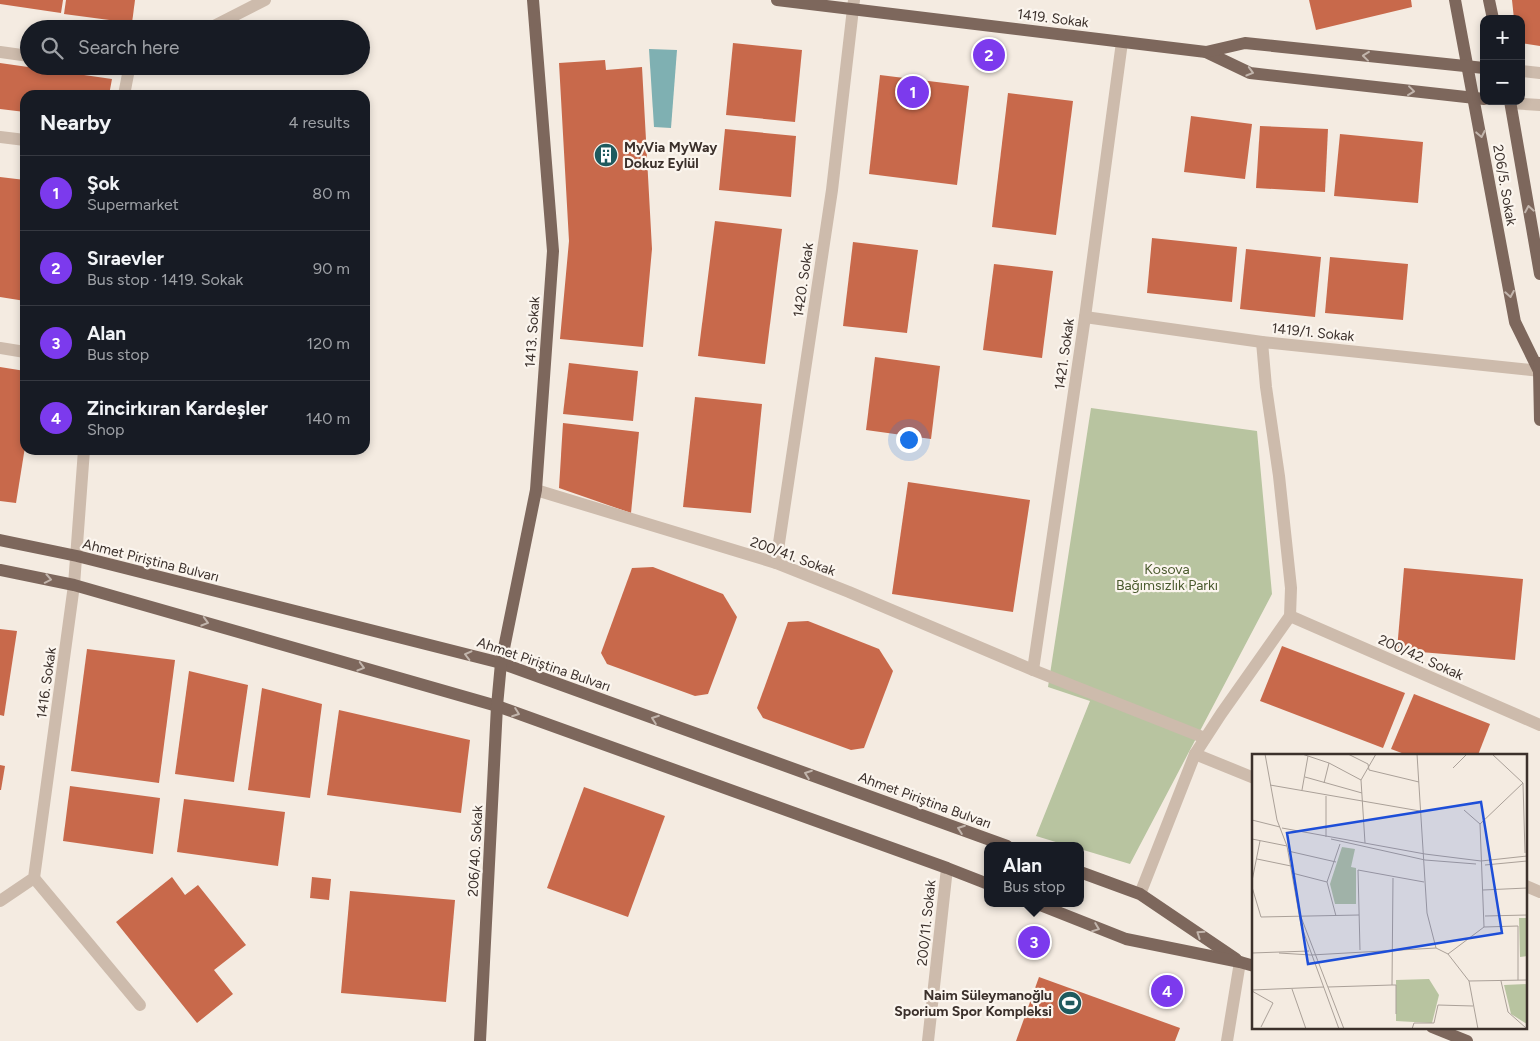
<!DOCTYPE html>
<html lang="en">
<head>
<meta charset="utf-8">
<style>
	:root { --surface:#171b24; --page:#20242c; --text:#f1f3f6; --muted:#9ea1a6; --line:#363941; --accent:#7c3aed }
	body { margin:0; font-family:Figtree,sans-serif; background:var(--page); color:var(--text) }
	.controls { position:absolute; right:15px; top:15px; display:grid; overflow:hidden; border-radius:10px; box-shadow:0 2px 8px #0003 }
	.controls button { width:45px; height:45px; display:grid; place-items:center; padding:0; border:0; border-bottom:1px solid var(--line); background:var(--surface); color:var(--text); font:25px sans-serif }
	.you { position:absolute; left:908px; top:439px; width:18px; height:18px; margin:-12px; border:4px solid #fff; border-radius:50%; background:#1a73e8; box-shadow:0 0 0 8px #1a73e833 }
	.badge { display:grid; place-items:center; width:32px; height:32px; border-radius:50%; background:var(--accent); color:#fff; font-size:16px; font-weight:700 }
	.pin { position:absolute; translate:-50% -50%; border:2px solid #fff; box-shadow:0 1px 5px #0006 }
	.popup { position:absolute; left:984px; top:842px; width:100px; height:65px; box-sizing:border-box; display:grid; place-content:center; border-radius:10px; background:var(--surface); filter:drop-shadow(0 1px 4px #0005); font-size:16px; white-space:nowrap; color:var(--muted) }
	.popup b { font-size:19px; color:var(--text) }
	.popup::after { content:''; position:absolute; left:50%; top:100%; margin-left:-10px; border:10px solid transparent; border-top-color:var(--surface) }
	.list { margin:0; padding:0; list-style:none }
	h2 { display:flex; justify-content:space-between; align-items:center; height:65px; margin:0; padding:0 20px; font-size:21px }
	h2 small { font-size:16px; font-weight:400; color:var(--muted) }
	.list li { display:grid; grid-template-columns:32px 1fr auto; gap:15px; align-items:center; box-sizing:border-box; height:75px; padding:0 20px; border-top:1px solid var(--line) }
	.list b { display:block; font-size:19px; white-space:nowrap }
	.list p { margin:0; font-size:16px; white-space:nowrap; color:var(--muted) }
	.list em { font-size:16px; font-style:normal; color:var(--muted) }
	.icon { flex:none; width:28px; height:28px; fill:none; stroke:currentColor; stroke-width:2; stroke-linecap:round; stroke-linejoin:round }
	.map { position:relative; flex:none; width:1540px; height:1041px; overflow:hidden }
	.search { position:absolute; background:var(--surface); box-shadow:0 2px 8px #0003; left:20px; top:20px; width:350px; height:55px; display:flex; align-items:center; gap:12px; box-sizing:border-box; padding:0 18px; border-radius:28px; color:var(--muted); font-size:19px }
	.panel { position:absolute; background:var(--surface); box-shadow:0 2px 8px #0003; left:20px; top:90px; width:350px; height:365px; border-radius:15px }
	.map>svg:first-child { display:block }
</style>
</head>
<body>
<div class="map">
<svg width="1540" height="1041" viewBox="0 0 1540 1041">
	<rect width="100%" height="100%" fill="#f4ebe1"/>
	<!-- green -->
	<polygon fill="#b8c4a0" points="1091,408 1257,431 1272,594 1130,864 1080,849 1080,846 1069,846 1036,836 1090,701 1048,687"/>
	<!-- water -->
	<polygon fill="#7fb0b2" points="649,49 677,50 671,128 654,127"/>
	<!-- building -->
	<g fill="#c8694b">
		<polygon points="0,0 63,0 61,13 0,4"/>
		<polygon points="66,0 135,0 132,23 64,14"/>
		<polygon points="1309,0 1411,0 1412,7 1316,30"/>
		<polygon points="1512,0 1540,0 1540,46 1521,43 1521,19 1514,19"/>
		<polygon points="733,43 802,50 795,122 726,115"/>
		<polygon points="605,60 606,70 642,67 652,249 643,347 560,339 569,241 559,63"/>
		<polygon points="0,63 112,79 109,95 25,95 25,112 0,109"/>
		<polygon points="880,75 969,86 957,185 869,174"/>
		<polygon points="1008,93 1073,101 1056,235 992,227"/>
		<polygon points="1191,116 1252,124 1245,179 1184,172"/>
		<polygon points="1260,126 1328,129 1325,192 1256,188"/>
		<polygon points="725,129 796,136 791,197 719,190"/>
		<polygon points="1340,134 1423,142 1418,203 1334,196"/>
		<polygon points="0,177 25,180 25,301 0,297"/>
		<polygon points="715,221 782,229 765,364 698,356"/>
		<polygon points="1152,238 1237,247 1232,302 1147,293"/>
		<polygon points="853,242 918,250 907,333 843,326"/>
		<polygon points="1246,249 1321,257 1315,317 1240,309"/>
		<polygon points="1330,257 1408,264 1403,320 1325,313"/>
		<polygon points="994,264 1053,271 1042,358 983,350"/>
		<polygon points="875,357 940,366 931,439 866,430"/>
		<polygon points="569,363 638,371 633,421 563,414"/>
		<polygon points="0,367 25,371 25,447 16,503 0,501"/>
		<polygon points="695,397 762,404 751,513 683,507"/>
		<polygon points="563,423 639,432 631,513 559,488"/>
		<polygon points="908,482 1030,500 1013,612 892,594"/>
		<polygon points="653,567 723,594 737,617 708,694 695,696 607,664 601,653 632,568"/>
		<polygon points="1404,568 1523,579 1515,660 1397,650"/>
		<polygon points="808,621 879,649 893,671 864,748 851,750 763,718 757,708 788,622"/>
		<polygon points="0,629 17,631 4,716 0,715"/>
		<polygon points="1282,646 1405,693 1383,748 1260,701"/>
		<polygon points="87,649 175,660 159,783 71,771"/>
		<polygon points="189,671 248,685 234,782 175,774"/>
		<polygon points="262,688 322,704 310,798 248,790"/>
		<polygon points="1414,694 1490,724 1478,755 1407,755 1391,749"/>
		<polygon points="339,710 470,740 461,813 327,795"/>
		<polygon points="0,765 5,766 1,790 0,790"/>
		<polygon points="70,786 160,798 153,854 63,841"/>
		<polygon points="584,787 665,816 628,917 547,888"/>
		<polygon points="184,799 285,812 278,866 177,852"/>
		<polygon points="172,877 185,895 198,885 246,945 214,970 233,994 197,1023 116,922"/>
		<polygon points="312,877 331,879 329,900 310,898"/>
		<polygon points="350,891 455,900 446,1002 341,993"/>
		<polygon points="1039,977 1180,1028 1175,1041 1016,1041"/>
	</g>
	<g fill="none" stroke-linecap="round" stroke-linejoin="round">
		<!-- minor -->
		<g stroke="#cdbbac" stroke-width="12">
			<polyline points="208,29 265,0"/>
			<polyline points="0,52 29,56"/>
			<polyline points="107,66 129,69 124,95"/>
			<polyline points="1521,71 1540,73"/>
			<polyline points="1511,103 1540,105"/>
			<polyline points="0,137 25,140"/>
			<polyline points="1085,317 1262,342 1540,371"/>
			<polyline points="0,348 25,352"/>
			<polyline points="536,490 776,563 849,592 1033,670 1205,738"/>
			<polyline points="776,563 832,190 854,0"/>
			<polyline points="1290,616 1540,725"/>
			<polyline points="1033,670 1085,317 1122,42"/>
			<polyline points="1195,754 1254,778"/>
			<polyline points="34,878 140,1005"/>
			<polyline points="1526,886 1540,892"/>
			<polyline points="1140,894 1195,754 1221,714 1290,616 1291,588 1279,476 1266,387 1262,342"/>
			<polyline points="0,901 34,878 74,585 84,450"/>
			<polyline points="928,1041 947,868"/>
			<polyline points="1227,1041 1240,962"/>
		</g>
		<!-- major -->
		<g stroke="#7d675c" stroke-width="12">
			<polyline points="777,0 1206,52 1250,73 1484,99"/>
			<polyline points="1455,0 1515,322 1539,371"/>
			<polyline points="1489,0 1493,19"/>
			<polyline points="1206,52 1245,43 1484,68"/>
			<polyline points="1510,101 1540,274"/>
			<polyline points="1540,363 1539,371 1540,420"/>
			<polyline points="0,540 77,556 501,663 1007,846"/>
			<polyline points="0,570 74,585 497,706 947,868 988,884"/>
			<polyline points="1080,872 1140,894 1236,959"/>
			<polyline points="1035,903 1126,939 1240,962 1254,966"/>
			<polyline points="1432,1027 1467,1041"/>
			<polyline points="480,1041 497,706 501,663 536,490 553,251 533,0"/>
		</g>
	</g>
	<!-- one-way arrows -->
	<defs><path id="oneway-chevron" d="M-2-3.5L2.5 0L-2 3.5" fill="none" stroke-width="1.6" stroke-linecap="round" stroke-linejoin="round" transform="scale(1.25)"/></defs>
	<g stroke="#c2b5ac">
		<use href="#oneway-chevron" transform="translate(1366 56) rotate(-174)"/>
		<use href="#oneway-chevron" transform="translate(1250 72) rotate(16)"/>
		<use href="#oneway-chevron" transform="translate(1411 91) rotate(7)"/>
		<use href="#oneway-chevron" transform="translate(1481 134) rotate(79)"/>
		<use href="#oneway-chevron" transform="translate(1529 209) rotate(-100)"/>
		<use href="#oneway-chevron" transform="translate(1510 294) rotate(80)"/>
		<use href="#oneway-chevron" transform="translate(48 579) rotate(11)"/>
		<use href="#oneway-chevron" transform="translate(205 622) rotate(16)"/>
		<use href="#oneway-chevron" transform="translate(468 655) rotate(-166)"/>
		<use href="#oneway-chevron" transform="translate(361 667) rotate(16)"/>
		<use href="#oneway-chevron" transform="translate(516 713) rotate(20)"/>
		<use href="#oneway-chevron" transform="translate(655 719) rotate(-160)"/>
		<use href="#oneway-chevron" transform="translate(808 774) rotate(-160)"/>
		<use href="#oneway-chevron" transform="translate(961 829) rotate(-160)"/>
		<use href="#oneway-chevron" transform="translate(1096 928) rotate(21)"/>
		<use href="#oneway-chevron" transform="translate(1200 934) rotate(-146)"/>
	</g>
	<!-- icons -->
	<defs>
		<g id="building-disc" transform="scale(1.25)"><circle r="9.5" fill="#1f5a5e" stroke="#fbf5ee"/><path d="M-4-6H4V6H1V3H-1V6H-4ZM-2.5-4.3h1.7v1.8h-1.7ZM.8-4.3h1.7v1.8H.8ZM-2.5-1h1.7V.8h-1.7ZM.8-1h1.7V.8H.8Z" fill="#fff"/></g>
		<g id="stadium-disc" transform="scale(1.25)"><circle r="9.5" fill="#1f5a5e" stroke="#fbf5ee"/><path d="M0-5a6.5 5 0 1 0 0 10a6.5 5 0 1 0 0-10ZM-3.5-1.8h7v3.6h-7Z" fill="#fff"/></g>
	</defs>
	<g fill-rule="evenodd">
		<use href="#building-disc" x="606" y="155"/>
		<use href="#stadium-disc" x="1070" y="1003"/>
	</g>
	<g text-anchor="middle" stroke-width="4.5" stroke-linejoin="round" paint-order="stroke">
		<!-- street labels -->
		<g font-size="14" fill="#3b302b" stroke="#fbf5ee">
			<text transform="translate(1053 18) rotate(7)" y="5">1419. Sokak</text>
			<text transform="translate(1505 185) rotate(80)" y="5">206/5. Sokak</text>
			<text transform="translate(803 280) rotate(-82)" y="5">1420. Sokak</text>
			<text transform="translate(532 332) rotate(-86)" y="5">1413. Sokak</text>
			<text transform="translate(1313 332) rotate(6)" y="5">1419/1. Sokak</text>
			<text transform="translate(1064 354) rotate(-82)" y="5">1421. Sokak</text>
			<text transform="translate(793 556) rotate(20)" y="5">200/41. Sokak</text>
			<text transform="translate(151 560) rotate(14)" y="5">Ahmet Piriştina Bulvarı</text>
			<text transform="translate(1421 657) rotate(24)" y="5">200/42. Sokak</text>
			<text transform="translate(544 664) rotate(19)" y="5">Ahmet Piriştina Bulvarı</text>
			<text transform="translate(46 683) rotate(-82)" y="5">1416. Sokak</text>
			<text transform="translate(925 800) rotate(20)" y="5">Ahmet Piriştina Bulvarı</text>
			<text transform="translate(475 851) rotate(-87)" y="5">206/40. Sokak</text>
			<text transform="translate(926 923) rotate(-84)" y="5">200/11. Sokak</text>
		</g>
		<!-- poi labels -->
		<g font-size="14" font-weight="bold" fill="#3b302b" stroke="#fbf5ee" text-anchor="start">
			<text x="624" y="152">MyVia MyWay<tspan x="624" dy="16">Dokuz Eylül</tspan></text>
			<text x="1052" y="1000" text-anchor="end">Naim Süleymanoğlu<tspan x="1052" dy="16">Sporium Spor Kompleksi</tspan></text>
		</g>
		<!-- park labels -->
		<g font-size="14" fill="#4a5a2e" stroke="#fbf5ee">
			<text x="1167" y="574">Kosova<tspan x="1167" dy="16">Bağımsızlık Parkı</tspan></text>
		</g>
	</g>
	<!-- overview -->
	<g transform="translate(1252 754)">
		<rect width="275" height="275" fill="#f4ebe1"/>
		<path d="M 90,93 L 103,95 L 99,113 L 104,114 L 104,150 L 83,150 L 78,130 ZM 267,164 L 275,164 L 275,202 L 268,203 ZM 177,225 L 187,241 L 180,269 L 144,267 L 144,226 ZM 275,230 L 275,270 L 259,260 L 252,231 Z" fill="#b8c4a0"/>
		<path fill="none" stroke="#aaa098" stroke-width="1" d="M 13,0 L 25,66 L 35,92 L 49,171 L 87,275M 50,0 L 77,9 L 109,26M 96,0 L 116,10 L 117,16 L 167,28M 165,0 L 175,159 L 184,194M 240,0 L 271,29M 201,14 L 215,0M 53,23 L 110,39M 72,29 L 77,9M 271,29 L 273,99M 18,31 L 168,57M 50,36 L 56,2M 74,42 L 74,83M 212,56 L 228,70M 0,66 L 28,73M 30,74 L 173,100 L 229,107 L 275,102M 0,85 L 35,92M 79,85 L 173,106 L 224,110M 113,89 L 109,26 L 124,0M 36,97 L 84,108M 5,105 L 39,112M 233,111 L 275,107M 40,119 L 75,128M 0,127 L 8,87M 0,133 L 9,163 L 107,161M 231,136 L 275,134M 84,162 L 75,128 L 88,90M 233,162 L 275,161M 49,163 L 92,275M 108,196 L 106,116 L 172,128M 0,199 L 57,197M 27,199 L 59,201M 196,200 L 232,173M 59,201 L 184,194 L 196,200 L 217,227 L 275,226M 266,226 L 266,172 L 232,173 L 228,70 L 271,29M 217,227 L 226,275M 249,227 L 256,258 L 274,274M 140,231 L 141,124M 140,231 L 144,231 L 144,260M 76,233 L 140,231M 40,235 L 54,275M 0,236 L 72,233M 0,237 L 21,249 L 9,273M 160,275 L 162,269 L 182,269 L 186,251 L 221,252"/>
		<path fill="#1d4ed8" fill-opacity="0.15" stroke="#1d4ed8" stroke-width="2.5" d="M 229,48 L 250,179 L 56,210 L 35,79 Z"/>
		<rect width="275" height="275" fill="none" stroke="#3b302b" stroke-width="2.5"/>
	</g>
</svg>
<div class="controls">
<button>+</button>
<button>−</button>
</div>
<div class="you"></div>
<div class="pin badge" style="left:913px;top:92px">1</div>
<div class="pin badge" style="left:989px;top:55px">2</div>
<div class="pin badge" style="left:1034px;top:942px">3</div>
<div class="popup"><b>Alan</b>Bus stop</div>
<div class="pin badge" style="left:1167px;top:991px">4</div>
<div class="search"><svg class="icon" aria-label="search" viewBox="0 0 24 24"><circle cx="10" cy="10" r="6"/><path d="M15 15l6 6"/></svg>Search here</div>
<section class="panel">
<h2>Nearby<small>4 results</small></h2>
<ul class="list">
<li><span class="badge">1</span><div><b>Şok</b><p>Supermarket</p></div><em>80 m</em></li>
<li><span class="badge">2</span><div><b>Sıraevler</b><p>Bus stop · 1419. Sokak</p></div><em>90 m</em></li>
<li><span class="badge">3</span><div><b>Alan</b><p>Bus stop</p></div><em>120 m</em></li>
<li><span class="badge">4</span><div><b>Zincirkıran Kardeşler</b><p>Shop</p></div><em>140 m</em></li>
</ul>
</section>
</div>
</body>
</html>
